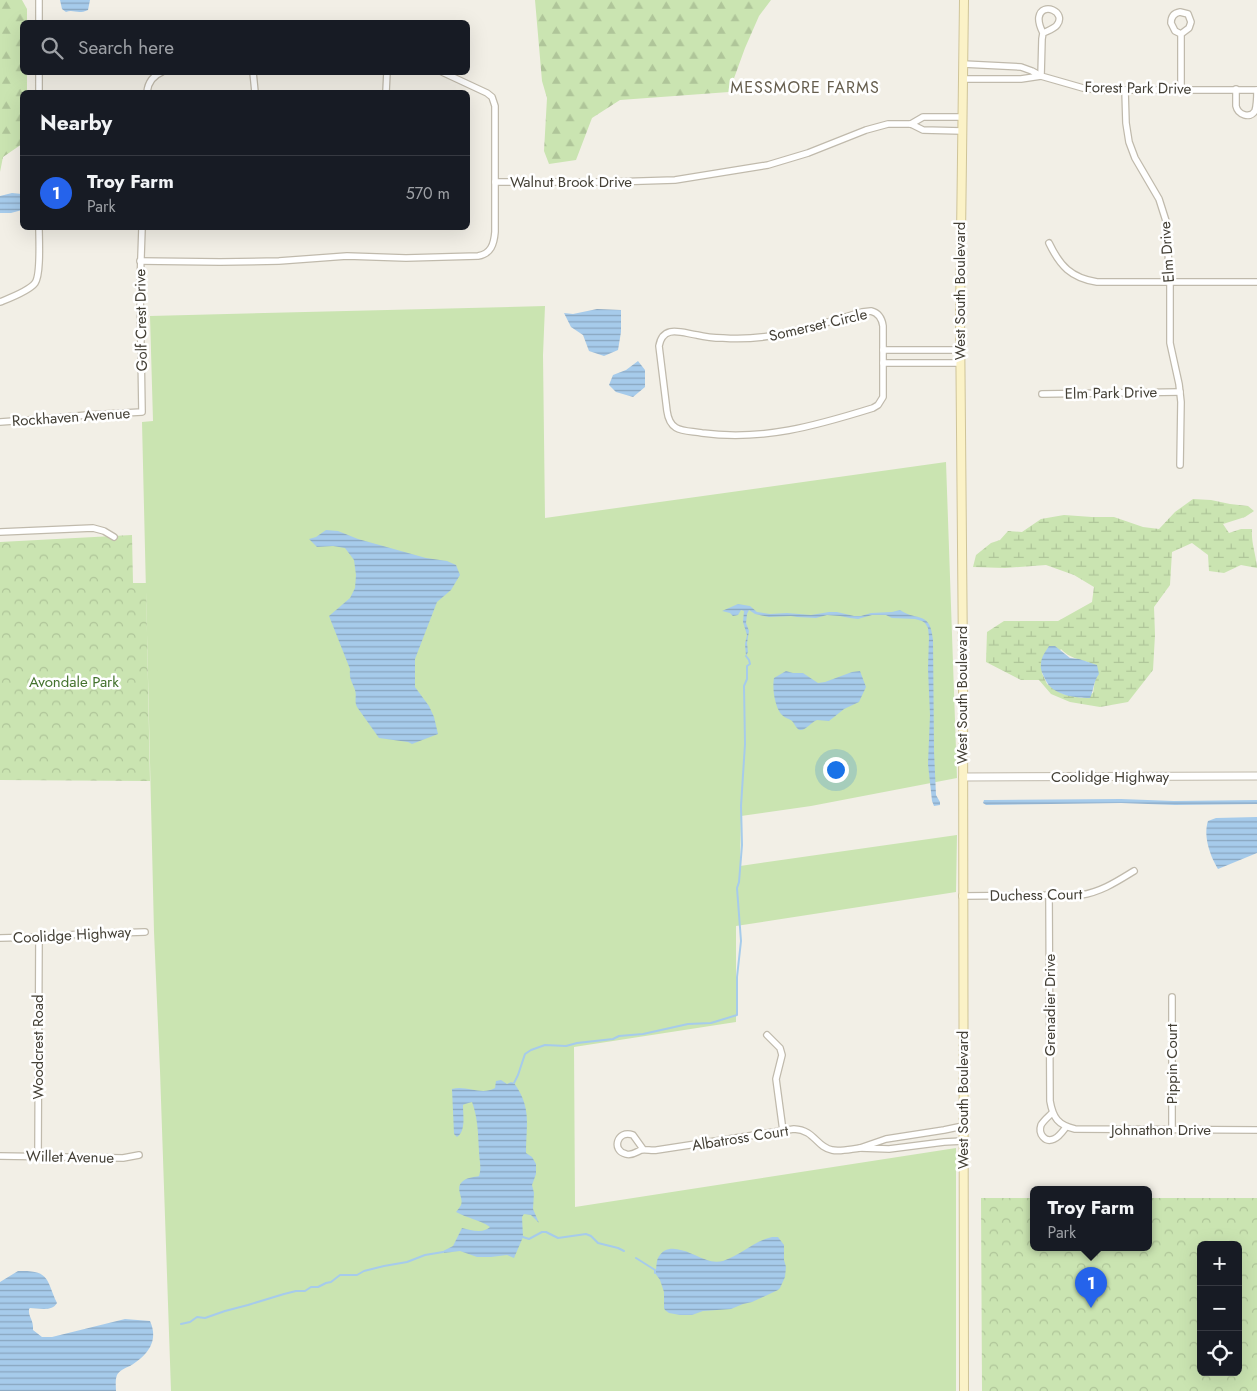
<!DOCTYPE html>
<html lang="en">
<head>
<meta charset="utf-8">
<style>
	:root { --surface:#171b24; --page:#242831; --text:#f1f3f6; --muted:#9ea1a6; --line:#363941; --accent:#2563eb }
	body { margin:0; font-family:Jost,sans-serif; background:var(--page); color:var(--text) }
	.controls { position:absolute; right:15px; bottom:15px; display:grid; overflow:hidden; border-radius:8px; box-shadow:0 5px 20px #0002 }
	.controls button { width:45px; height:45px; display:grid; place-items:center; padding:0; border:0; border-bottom:1px solid var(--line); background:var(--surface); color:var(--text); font:25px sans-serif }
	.you { position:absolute; left:835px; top:769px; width:18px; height:18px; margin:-12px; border:4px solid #fff; border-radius:50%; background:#1a73e8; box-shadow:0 0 0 8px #1a73e833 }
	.badge { display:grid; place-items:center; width:32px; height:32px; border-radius:50%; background:var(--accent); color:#fff; font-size:16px; font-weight:700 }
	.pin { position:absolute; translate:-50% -41px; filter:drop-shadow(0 1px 2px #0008) }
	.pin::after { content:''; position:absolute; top:26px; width:18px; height:15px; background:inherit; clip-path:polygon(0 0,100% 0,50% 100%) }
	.popup { position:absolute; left:1030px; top:1186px; width:122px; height:65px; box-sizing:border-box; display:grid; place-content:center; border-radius:8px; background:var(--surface); filter:drop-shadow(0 1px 4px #0005); font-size:16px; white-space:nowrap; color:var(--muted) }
	.popup b { font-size:19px; color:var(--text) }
	.popup::after { content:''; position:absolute; left:50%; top:100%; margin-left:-10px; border:10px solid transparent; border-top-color:var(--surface) }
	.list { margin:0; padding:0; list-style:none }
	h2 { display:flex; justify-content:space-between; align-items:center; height:65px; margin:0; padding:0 20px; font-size:21px }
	h2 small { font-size:16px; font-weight:400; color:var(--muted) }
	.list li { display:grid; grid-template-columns:32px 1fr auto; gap:15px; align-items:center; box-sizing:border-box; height:75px; padding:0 20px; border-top:1px solid var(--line) }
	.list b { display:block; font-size:19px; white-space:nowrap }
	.list p { margin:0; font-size:16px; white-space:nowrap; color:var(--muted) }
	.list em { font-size:16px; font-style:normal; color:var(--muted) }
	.icon { flex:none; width:28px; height:28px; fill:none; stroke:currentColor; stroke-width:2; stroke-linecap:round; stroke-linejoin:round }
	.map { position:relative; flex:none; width:1257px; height:1391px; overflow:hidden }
	.search { position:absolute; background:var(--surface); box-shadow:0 5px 20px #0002; left:20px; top:20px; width:450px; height:55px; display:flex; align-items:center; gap:12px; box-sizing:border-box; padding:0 18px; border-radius:8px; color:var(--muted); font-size:19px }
	.panel { position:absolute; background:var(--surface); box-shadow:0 5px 20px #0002; left:20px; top:90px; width:450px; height:140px; border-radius:8px }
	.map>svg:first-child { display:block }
</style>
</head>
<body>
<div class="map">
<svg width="1257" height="1391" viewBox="0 0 1257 1391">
	<defs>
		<pattern id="forest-firs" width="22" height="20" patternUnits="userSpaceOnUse" patternTransform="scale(1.25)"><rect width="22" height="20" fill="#cae4b1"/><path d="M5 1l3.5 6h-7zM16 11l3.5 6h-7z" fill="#afc599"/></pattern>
		<pattern id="wetland-marsh" width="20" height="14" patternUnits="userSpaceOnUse" patternTransform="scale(1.25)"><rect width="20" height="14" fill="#cae4b1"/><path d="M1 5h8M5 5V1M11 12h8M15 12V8" fill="none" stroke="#afc599"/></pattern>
		<pattern id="park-crowns" width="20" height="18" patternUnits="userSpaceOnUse" patternTransform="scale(1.25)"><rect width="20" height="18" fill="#cae4b1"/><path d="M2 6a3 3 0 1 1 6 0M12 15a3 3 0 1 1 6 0" fill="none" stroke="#afc599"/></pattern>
		<pattern id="water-rules" width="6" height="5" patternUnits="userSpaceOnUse" patternTransform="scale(1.25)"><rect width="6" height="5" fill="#a6cbeb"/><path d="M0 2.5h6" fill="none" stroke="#89a6bf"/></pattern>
	</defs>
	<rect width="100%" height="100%" fill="#f2efe6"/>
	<!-- green -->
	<polygon fill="#cae4b1" points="545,306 543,355 545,518 946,462 957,778 811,806 741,816 740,866 957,835 956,892 736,926 736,1022 574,1047 575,1207 956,1148 956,1391 171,1391 160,1071 154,932 142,422 153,421 150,316"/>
	<!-- forest -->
	<g fill="url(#forest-firs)">
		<polygon points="0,0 22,0 27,9 27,22 22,22 22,72 27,73 27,92 22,92 22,144 3,157 0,172"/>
		<polygon points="535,0 771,0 759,16 745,48 729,92 620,100 592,118 576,160 549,164 544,151 547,98 542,81"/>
	</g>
	<!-- wetland -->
	<path fill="url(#wetland-marsh)" fill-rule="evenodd" d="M 1193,499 L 1211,500 L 1230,504 L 1248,506 L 1254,511 L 1245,517 L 1223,524 L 1229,533 L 1241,529 L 1252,529 C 1251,543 1256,554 1257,568 L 1241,565 L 1224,573 L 1209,571 L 1208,555 L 1192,543 L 1172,552 L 1170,585 L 1154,607 L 1155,635 L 1153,670 L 1128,702 L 1100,707 L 1070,702 L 1051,694 L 1039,680 L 1021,680 L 986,662 L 987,632 L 1004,621 L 1058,621 L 1092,602 L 1094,587 L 1074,575 L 1046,565 L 1005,568 L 973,567 L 976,555 L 991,543 L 1000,540 L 1008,531 L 1022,532 L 1041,519 L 1064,515 L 1092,517 L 1114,517 L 1143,527 L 1159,529 L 1175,512 ZM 1061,649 C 1069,658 1079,659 1090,663 L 1095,680 L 1093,693 L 1082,698 L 1063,694 L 1047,684 L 1042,673 Z"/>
	<!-- park -->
	<g fill="url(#park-crowns)" fill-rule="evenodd">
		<polygon points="132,535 133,583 146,583 150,781 0,780 0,542"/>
		<path d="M 981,1198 L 1033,1198 L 1034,1247 L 1148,1247 L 1149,1198 L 1257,1198 L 1257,1391 L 982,1391 ZM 1201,1245 L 1238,1245 L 1238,1372 L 1201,1372 Z"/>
	</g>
	<!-- water -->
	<g fill="url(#water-rules)">
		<path d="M 60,0 L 90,0 L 88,10 C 77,15 74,9 66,12 L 62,9 Z"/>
		<polygon points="12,193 22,194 22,210 11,213 0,213 0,196"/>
		<polygon points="597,309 621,310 621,332 618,350 604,356 589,351 583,335 571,327 564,313 573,314"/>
		<polygon points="638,361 645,370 645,387 633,397 616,392 609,385 613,375 626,370"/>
		<path d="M 326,530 L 338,531 L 358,539 L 426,558 L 447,561 L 456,565 L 460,575 L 451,590 L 437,602 L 415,659 L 415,687 L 429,706 L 434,717 L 438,734 L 412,744 L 408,742 L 379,738 L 357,707 C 354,701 357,696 355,690 C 352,681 349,680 350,669 L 329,616 L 350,598 L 355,588 L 356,575 L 354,560 L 345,548 L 333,546 L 317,547 L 309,539 L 316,537 Z"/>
		<path d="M 738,604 L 750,606 L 757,612 L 770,614 L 787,613 L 811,615 L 829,612 L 837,612 L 854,616 L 861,616 L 871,613 L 892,612 L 900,610 C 918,622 930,610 933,640 L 934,751 L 936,795 L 940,802 L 940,805 L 934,806 L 932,801 L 928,764 L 930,715 L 928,669 L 929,637 L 928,628 L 925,623 L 922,621 L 915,619 L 892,618 L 886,615 L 872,615 L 858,619 L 850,618 L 840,616 L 827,615 L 816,618 L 797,617 L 791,616 L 769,617 L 755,614 L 749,610 L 747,614 L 746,623 L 749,631 L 747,643 L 748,652 L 746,656 L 745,644 L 747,635 L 743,622 L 744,611 L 741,610 L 738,615 L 733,616 L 730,613 L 722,611 Z"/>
		<path d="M 1049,646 L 1055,646 L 1070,658 L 1079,659 L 1097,665 L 1099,674 C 1093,682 1094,690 1090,698 C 1074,698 1052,695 1045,679 C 1043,674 1040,670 1041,664 C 1041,657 1046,651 1049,646 Z"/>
		<path d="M 786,671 L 793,673 L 803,673 L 818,683 L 825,682 L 852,672 L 860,671 L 866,687 L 859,702 L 844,709 L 829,721 C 825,721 821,720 817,720 C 811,722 807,730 800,730 C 796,729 795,724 792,721 C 790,719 785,718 782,715 C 775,708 772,688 774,678 Z"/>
		<polygon points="1121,799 1174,801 1257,800 1257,804 1175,805 1121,803 986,805 983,803 984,800 990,800"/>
		<path d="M 1257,817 L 1257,853 L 1218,869 C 1210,856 1203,836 1208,821 L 1216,818 Z"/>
		<path d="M 501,1080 L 507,1084 L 511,1082 L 514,1083 C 532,1108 526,1124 526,1153 L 532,1157 L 536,1164 L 536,1174 L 532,1185 L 534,1193 L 533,1209 L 539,1223 L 531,1215 L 524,1214 L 522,1217 L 523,1237 L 514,1258 L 507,1255 L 491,1257 L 477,1257 L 460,1251 L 444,1253 L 443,1251 L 453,1246 L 462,1228 C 471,1230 483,1234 490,1227 C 480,1220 467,1218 456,1212 C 457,1211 460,1207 461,1205 C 464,1197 454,1188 463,1181 C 466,1178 474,1177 479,1176 C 482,1167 479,1160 479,1151 C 478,1134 478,1118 472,1102 L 465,1104 L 463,1105 C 463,1116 466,1131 457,1137 L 454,1134 L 452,1089 C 467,1085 481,1096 495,1088 L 496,1081 Z"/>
		<path d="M 772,1237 L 778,1237 L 784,1245 L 784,1260 L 786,1267 L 785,1277 L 780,1288 L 778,1290 L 752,1302 L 743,1304 L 731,1309 L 703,1311 L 692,1315 L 680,1315 L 669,1313 L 665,1310 L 664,1308 L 664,1292 L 660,1280 L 655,1273 C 657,1268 656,1262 658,1258 C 668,1238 694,1256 707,1260 C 712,1262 718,1262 723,1261 C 741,1255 754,1241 772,1237 Z"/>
		<path d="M 18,1271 C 50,1270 46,1279 57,1303 C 52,1312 39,1308 30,1308 L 29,1309 C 28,1317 34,1320 33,1330 L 42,1337 L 52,1337 L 125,1319 L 150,1321 C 159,1341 148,1355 130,1366 C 125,1368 120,1370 117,1375 C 115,1380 116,1386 116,1391 L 0,1391 L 0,1282 Z"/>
	</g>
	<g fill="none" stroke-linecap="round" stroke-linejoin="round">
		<!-- stream -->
		<g stroke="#a6cbeb" stroke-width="2">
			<polyline points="514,1083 518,1075 525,1054 531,1050 545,1045 566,1046 577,1043 613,1039 619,1036 643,1034 688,1024 711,1023 737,1015 737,977 741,941 737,888 739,882 742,845 741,806 745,744 744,686 747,679 747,666 750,664 749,660 746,656"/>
			<polyline points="523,1237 529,1239 542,1232 546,1232 558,1238 586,1234 591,1236 598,1243 618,1248 624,1251"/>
			<polyline points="636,1258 655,1270 655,1273"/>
			<polyline points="181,1324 190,1322 197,1317 205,1318 225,1311 248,1305 284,1294 296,1291 305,1291 311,1287 318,1287 326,1283 331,1282 340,1275 357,1275 364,1271 384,1266 407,1262 425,1255 443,1252"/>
		</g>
		<!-- minor casing -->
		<g stroke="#c0baac" stroke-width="8">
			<g id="minor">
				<polyline points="39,22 39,0"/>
				<path d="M 1043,33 C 1041,29 1038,23 1039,17 C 1042,1 1067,12 1057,25 C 1054,29 1047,31 1043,33 L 1042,39 L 1041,76 L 1083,88 L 1100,90 L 1257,90"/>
				<path d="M 1181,34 L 1175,31 L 1171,23 C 1171,17 1174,13 1180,12 L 1188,14 L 1191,22 L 1189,28 L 1181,34 L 1181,89"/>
				<polyline points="253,72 255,92"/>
				<polyline points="963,79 1021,79 1041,76 1032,71 1021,67 963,64"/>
				<path d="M 1236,89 C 1236,95 1236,101 1236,106 C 1238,115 1250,119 1255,111 C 1257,105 1257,96 1257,90"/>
				<polyline points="1125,90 1126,123 1129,142 1135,158 1159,199 1166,221 1170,282 1170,343 1179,384 1181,402 1180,465"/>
				<polyline points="39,92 39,72"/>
				<path d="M 147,92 C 148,83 152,76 162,72"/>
				<polyline points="386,92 387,72"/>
				<polyline points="911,124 923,117 962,117"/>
				<polyline points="495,182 611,182 675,180 768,165 808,153 866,130 888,124 911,124 923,130 962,131"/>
				<path d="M 1049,243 C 1060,266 1071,278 1097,282 L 1257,282"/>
				<path d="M 140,261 L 220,262 L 279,261 L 347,256 L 406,258 L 478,256 C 491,254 494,244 495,232 L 495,106 L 492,97 L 487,93 L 442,72"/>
				<path d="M 0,302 C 10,298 29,291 35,283 C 41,275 39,239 39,228"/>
				<path d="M 871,311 C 879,313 882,319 883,326 L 883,397 L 878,405 L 873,408 C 815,426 763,441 702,433 C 684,430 670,433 667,411 L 659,346 C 663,324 682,333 697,335 C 705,337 715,338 723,338 C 772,342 817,325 862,312 Z"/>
				<polyline points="883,350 960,350"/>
				<polyline points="883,363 960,363"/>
				<polyline points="1042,394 1180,392"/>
				<polyline points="0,422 55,418 87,415 142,412 140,286 142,228"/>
				<polyline points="0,532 93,528 104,531 114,537"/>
				<path d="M 962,896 L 1081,895 C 1101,892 1116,882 1134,871"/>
				<path d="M 1049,896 L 1050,1101 C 1053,1118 1058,1125 1075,1129 L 1257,1130"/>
				<polyline points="0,938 39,937 82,934 145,932"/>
				<polyline points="1172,997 1172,1130"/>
				<polyline points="767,1035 780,1048 782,1055 776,1079 783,1131"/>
				<path d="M 1052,1113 C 1048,1117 1044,1120 1041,1125 C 1038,1134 1045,1143 1054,1139 C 1059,1137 1063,1131 1066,1127"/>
				<polyline points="963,1126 944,1130 886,1139 860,1148 889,1149 944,1142 963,1141"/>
				<path d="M 643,1149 L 633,1135 C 617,1129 611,1151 626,1154 C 632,1156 636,1152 641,1150 C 646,1149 652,1151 657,1150 L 794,1129 C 815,1130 816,1147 832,1150 C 840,1152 851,1149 860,1148"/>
				<polyline points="0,1156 123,1158 139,1155"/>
				<polyline points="38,1156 39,937"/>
			</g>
		</g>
		<!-- tertiary casing -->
		<g stroke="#c0baac" stroke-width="9">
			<polyline id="tertiary" points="963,777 1257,776"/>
		</g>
		<!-- secondary casing -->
		<g stroke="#cfc498" stroke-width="10">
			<polyline id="secondary" points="964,0 960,315 963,661 964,1391"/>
		</g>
		<!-- minor -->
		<use href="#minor" stroke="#fff" stroke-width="5.5"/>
		<!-- tertiary -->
		<use href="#tertiary" stroke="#fff" stroke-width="7"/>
		<!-- secondary -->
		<use href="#secondary" stroke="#fbf2c7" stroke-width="8"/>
	</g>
	<g text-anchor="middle" stroke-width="5" stroke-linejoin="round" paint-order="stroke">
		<!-- street labels -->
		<g font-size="15" fill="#444036" stroke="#fff">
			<text transform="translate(1138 88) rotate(1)" y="5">Forest Park Drive</text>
			<text x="571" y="187">Walnut Brook Drive</text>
			<text transform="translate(1167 252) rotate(-94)" y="5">Elm Drive</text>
			<text transform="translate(960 291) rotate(-90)" y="5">West South Boulevard</text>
			<text transform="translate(141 320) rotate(-91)" y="5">Golf Crest Drive</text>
			<text transform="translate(818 325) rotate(-13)" y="5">Somerset Circle</text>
			<text transform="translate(1111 393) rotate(-1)" y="5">Elm Park Drive</text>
			<text transform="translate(71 417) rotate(-4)" y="5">Rockhaven Avenue</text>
			<text transform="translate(962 695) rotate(-90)" y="5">West South Boulevard</text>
			<text x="1110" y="782">Coolidge Highway</text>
			<text transform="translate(1036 895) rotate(-1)" y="5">Duchess Court</text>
			<text transform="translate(72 935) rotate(-3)" y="5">Coolidge Highway</text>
			<text transform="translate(1050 1005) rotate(-90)" y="5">Grenadier Drive</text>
			<text transform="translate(38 1047) rotate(-90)" y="5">Woodcrest Road</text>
			<text transform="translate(1172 1064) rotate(-90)" y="5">Pippin Court</text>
			<text transform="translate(963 1100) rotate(-90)" y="5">West South Boulevard</text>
			<text x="1161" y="1135">Johnathon Drive</text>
			<text transform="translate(740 1138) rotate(-9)" y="5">Albatross Court</text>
			<text transform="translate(70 1157) rotate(1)" y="5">Willet Avenue</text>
		</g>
		<!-- park labels -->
		<g font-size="15" fill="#43722d" stroke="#fff">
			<text x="74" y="687">Avondale Park</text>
		</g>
		<!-- neighbourhood labels -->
		<g font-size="16" letter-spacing="1" fill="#665e4e" stroke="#fff">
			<text x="805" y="93">MESSMORE FARMS</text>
		</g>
	</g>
</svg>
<div class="controls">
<button>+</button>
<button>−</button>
<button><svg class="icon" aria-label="locate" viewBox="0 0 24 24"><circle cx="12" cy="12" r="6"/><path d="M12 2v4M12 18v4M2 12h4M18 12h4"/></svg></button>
</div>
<div class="you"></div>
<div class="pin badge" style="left:1091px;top:1308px">1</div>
<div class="popup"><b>Troy Farm</b>Park</div>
<div class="search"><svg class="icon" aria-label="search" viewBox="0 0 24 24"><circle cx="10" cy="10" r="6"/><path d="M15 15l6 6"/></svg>Search here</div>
<section class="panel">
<h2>Nearby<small></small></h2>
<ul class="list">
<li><span class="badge">1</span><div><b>Troy Farm</b><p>Park</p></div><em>570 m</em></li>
</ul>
</section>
</div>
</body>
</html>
